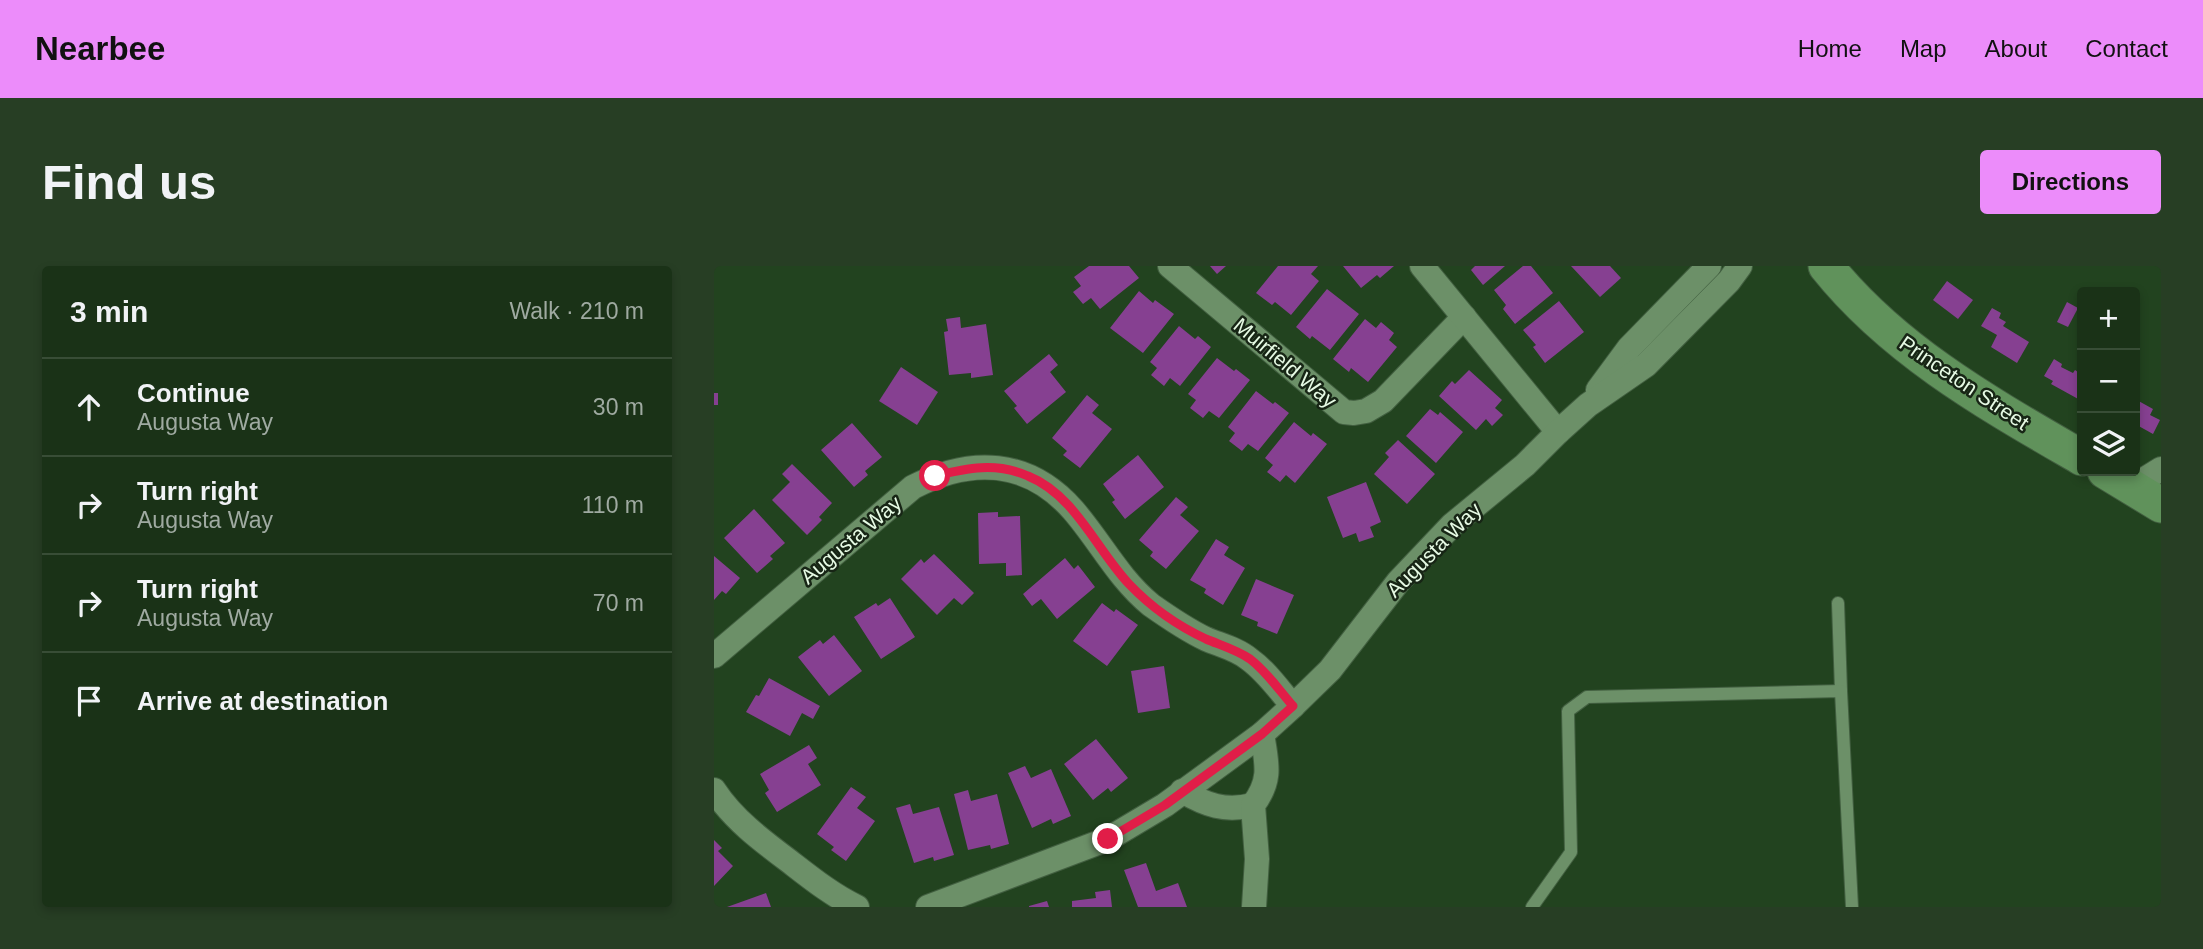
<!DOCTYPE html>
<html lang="en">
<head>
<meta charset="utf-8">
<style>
	:root { --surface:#1a3217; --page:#273e24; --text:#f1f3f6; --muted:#9faaa1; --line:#384d36; --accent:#ec8cfa }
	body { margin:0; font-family:Arial,sans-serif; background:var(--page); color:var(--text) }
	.controls { position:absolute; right:21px; top:21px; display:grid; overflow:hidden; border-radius:7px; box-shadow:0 4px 10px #0003 }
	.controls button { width:63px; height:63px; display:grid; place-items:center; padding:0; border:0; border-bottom:2px solid var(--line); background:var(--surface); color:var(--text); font:35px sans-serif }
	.stop { position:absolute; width:21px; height:21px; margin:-16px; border:5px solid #e11d48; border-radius:50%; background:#fff }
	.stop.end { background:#e11d48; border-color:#fff; box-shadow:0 2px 7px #0008 }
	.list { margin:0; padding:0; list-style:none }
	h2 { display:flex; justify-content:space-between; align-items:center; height:91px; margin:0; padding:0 28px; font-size:30px }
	h2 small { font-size:23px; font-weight:400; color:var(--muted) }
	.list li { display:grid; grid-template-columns:46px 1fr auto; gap:21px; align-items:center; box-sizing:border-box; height:98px; padding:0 28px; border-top:2px solid var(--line) }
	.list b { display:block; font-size:26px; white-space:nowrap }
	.list p { margin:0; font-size:23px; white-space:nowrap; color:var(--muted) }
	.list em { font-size:23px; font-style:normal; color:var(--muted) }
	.icon { flex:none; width:38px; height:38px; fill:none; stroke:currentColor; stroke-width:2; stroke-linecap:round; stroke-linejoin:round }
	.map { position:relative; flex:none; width:1447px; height:641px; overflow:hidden; border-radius:7px }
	header { display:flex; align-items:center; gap:42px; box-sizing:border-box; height:98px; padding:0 35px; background:var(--accent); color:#111 }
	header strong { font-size:33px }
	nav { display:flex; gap:38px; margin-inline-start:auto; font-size:24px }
	.intro { display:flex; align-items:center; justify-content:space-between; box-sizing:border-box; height:168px; padding:0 42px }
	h1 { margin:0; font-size:49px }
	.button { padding:18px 32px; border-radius:7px; background:var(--accent); color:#111; font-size:24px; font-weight:700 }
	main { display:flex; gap:42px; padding:0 42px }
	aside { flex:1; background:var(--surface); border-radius:7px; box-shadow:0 4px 10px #0003 }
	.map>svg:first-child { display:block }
</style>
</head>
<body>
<header>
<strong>Nearbee</strong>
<nav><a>Home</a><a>Map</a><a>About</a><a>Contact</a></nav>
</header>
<div class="intro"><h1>Find us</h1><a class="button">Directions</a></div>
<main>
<aside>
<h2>3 min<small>Walk · 210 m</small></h2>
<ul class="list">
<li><svg class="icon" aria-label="ahead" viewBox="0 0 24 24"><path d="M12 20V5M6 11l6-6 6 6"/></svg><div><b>Continue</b><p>Augusta Way</p></div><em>30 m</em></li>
<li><svg class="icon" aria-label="right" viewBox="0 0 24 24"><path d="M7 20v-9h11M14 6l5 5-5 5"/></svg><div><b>Turn right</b><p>Augusta Way</p></div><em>110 m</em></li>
<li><svg class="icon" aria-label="right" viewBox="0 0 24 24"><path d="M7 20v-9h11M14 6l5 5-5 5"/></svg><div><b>Turn right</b><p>Augusta Way</p></div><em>70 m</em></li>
<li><svg class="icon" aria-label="arrive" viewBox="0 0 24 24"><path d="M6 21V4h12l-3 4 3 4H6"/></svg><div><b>Arrive at destination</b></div></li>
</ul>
</aside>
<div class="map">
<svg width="1447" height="641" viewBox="0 0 1447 641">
	<rect width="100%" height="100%" fill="#22431f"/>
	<!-- building -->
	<g fill="#864091">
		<polygon points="375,0 415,0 425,12 386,43 377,32 369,38 359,26 367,20 360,11"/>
		<polygon points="496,0 512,0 503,8"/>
		<polygon points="564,0 604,0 597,8 605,15 577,49 561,36 558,39 542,27"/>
		<polygon points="629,0 680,0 666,12 663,9 647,22"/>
		<polygon points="761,0 791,0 769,19 757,4"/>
		<polygon points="809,0 817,0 839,27 801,58 789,43 792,39 780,24"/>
		<polygon points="857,0 896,0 907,12 886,31"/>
		<polygon points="1233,15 1259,34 1244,53 1219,34"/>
		<polygon points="613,23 645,48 616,84 598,70 596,73 582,61"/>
		<polygon points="425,25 439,37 441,34 460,48 429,87 396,62"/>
		<polygon points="845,35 870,66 831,97 819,81 822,79 809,64"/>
		<polygon points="1353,36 1364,42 1354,61 1343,56"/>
		<polygon points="1278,42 1287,47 1285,52 1292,56 1289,60 1315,76 1303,97 1277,81 1283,69 1267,60"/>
		<polygon points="246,51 247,62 272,58 279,109 257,112 257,107 235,109 230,66 234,65 232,53"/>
		<polygon points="651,53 662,62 667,56 680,67 675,74 683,81 654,116 637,102 635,106 619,93"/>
		<polygon points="465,60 481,73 484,70 497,81 466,120 456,112 450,120 437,109 443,102 436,96"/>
		<polygon points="335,88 344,99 336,106 352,126 313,158 300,142 303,140 290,125"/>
		<polygon points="503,92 520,105 522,103 536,114 505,152 495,145 489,152 476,142 482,134 474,128"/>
		<polygon points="1340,93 1348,98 1347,101 1359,107 1361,104 1367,108 1365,111 1368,112 1368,129 1366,134 1337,118 1339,115 1330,110"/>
		<polygon points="187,101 224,126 203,159 165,135"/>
		<polygon points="755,104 788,134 781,142 789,149 778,160 772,153 762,164 725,130 738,115 741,118"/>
		<polygon points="542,125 559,138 561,136 575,147 544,185 534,178 528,185 515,175 521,167 514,161"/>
		<rect x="0" y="127" width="4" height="12"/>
		<polygon points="373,129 385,139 378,147 398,163 366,202 349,189 353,185 338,172"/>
		<polygon points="1421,133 1439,143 1436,149 1446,154 1439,168 1421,158"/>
		<polygon points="716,143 724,149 726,146 749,166 722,197 692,170"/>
		<polygon points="580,156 597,170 599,167 613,178 581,217 572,209 566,216 553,206 559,199 551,192"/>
		<polygon points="138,157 168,191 151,205 154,209 140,221 107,184"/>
		<polygon points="684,174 721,208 693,238 660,208 675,191 671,187"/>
		<polygon points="424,189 450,221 411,253 398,236 401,234 389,218"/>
		<polygon points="78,198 118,237 105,251 108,254 93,269 58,234 76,216 68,208"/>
		<polygon points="652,216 667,256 656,261 660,271 645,276 642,267 629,272 613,231"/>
		<polygon points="462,231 474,241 466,249 485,265 452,303 436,290 439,286 425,274"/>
		<polygon points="40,243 71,277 56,290 59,293 43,307 10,272"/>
		<polygon points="284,246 284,251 306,250 308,309 292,310 292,297 265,298 264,247"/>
		<polygon points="502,273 515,281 510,289 531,302 509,339 490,327 492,323 476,314"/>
		<polygon points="220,288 260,327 248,339 240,332 223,349 187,313 207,293 210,297"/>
		<polygon points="0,290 26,312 12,328 8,325 0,334"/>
		<polygon points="351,292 360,303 364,299 381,321 343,353 327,333 318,340 309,328"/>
		<polygon points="542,313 580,329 563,368 543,360 544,356 527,349"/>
		<polygon points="176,332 201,371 167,393 140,351 162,337 164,340"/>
		<polygon points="388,337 400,346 402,343 424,359 393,400 359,375"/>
		<polygon points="120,369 148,405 115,430 84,391 106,374 109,378"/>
		<polygon points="450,400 456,442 424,447 417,405"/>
		<polygon points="55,412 106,440 99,453 88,447 76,470 32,446 42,429 45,430"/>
		<polygon points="382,473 414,512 397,526 394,522 379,534 350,498"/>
		<polygon points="95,479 103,492 94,498 107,519 63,546 51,527 55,524 46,508"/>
		<polygon points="311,500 317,512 337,503 357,550 339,558 337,553 318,562 294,507"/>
		<polygon points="137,521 152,531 143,542 161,555 132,595 117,584 120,581 103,568"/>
		<polygon points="254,524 257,535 283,528 295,578 277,583 276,579 254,584 240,528"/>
		<polygon points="196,538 199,548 225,541 240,589 220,595 219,591 200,597 182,542"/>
		<polygon points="0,574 8,582 4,585 19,600 0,620"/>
		<polygon points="432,597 442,625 464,617 473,641 424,641 410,604"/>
		<polygon points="396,624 398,641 358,641 358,635 382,632 381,626"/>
		<polygon points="52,627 57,641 13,641"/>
		<polygon points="333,635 335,641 315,641 315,640"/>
	</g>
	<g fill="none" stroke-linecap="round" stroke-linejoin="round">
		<!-- service casing -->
		<g stroke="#425f40" stroke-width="14">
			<g id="service">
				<polyline points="1124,337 1127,425"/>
				<polyline points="818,641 857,586 854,445 873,431 1127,425 1138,641"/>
			</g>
		</g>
		<!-- minor casing -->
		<g stroke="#425f40" stroke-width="26">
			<g id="minor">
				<polyline points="456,0 630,146 640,147 652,145 669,135 750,51"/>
				<polyline points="708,0 844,166"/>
				<polyline points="884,124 915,82 995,0"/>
				<polyline points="1418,221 1447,203"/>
				<path d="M 0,390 L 199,221 C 257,191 314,193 359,244 C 386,275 404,312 437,339 C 454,351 473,364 492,373 C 506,379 523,383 535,393 C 553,406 565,424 579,440 L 548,468 L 451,539 L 394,573 L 214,641"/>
				<polyline points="579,440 616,404 684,316 738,259 811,199 844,166 874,139 932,99 1015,15 1026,0"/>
				<path d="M 0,524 C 19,553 47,574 75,595 C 97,612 118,629 143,641"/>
				<path d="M 468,525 C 492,539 511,546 539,539"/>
				<path d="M 540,641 L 543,593 L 539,539 C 558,514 553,498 548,468"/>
			</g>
		</g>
		<!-- secondary casing -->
		<g stroke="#425f40" stroke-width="37">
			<g id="secondary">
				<path d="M 1112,0 C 1180,85 1275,138 1368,192"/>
				<polyline points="1391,205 1447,239"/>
			</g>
		</g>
		<!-- service -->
		<use href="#service" stroke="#6c9068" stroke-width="12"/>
		<!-- minor -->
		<use href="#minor" stroke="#6c9068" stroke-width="24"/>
		<!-- secondary -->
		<use href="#secondary" stroke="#60925b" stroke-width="35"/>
	</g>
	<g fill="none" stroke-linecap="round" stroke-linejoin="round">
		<!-- route -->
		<path stroke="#e11d48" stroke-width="9" d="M 221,210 C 253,202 282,196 314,210 C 361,229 382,283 415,318 C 436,340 464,360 492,373 C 506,379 523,384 536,393 C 553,406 565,424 579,440 L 548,468 L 451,539 L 394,573"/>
	</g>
	<g text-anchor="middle" stroke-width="5" stroke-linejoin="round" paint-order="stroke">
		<!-- street labels -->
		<g font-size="21" fill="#e6fae4" stroke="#172515">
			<text transform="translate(571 97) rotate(40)" y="7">Muirfield Way</text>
			<text transform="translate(1250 117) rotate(34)" y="7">Princeton Street</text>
			<text transform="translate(137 274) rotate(-40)" y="7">Augusta Way</text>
			<text transform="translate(720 284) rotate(-45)" y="7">Augusta Way</text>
		</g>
	</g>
</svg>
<div class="controls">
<button>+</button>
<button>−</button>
<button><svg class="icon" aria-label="layers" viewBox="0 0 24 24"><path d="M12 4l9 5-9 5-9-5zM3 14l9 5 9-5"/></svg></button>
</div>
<div class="stop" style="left:221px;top:210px"></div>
<div class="stop end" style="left:394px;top:573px"></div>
</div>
</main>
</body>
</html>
